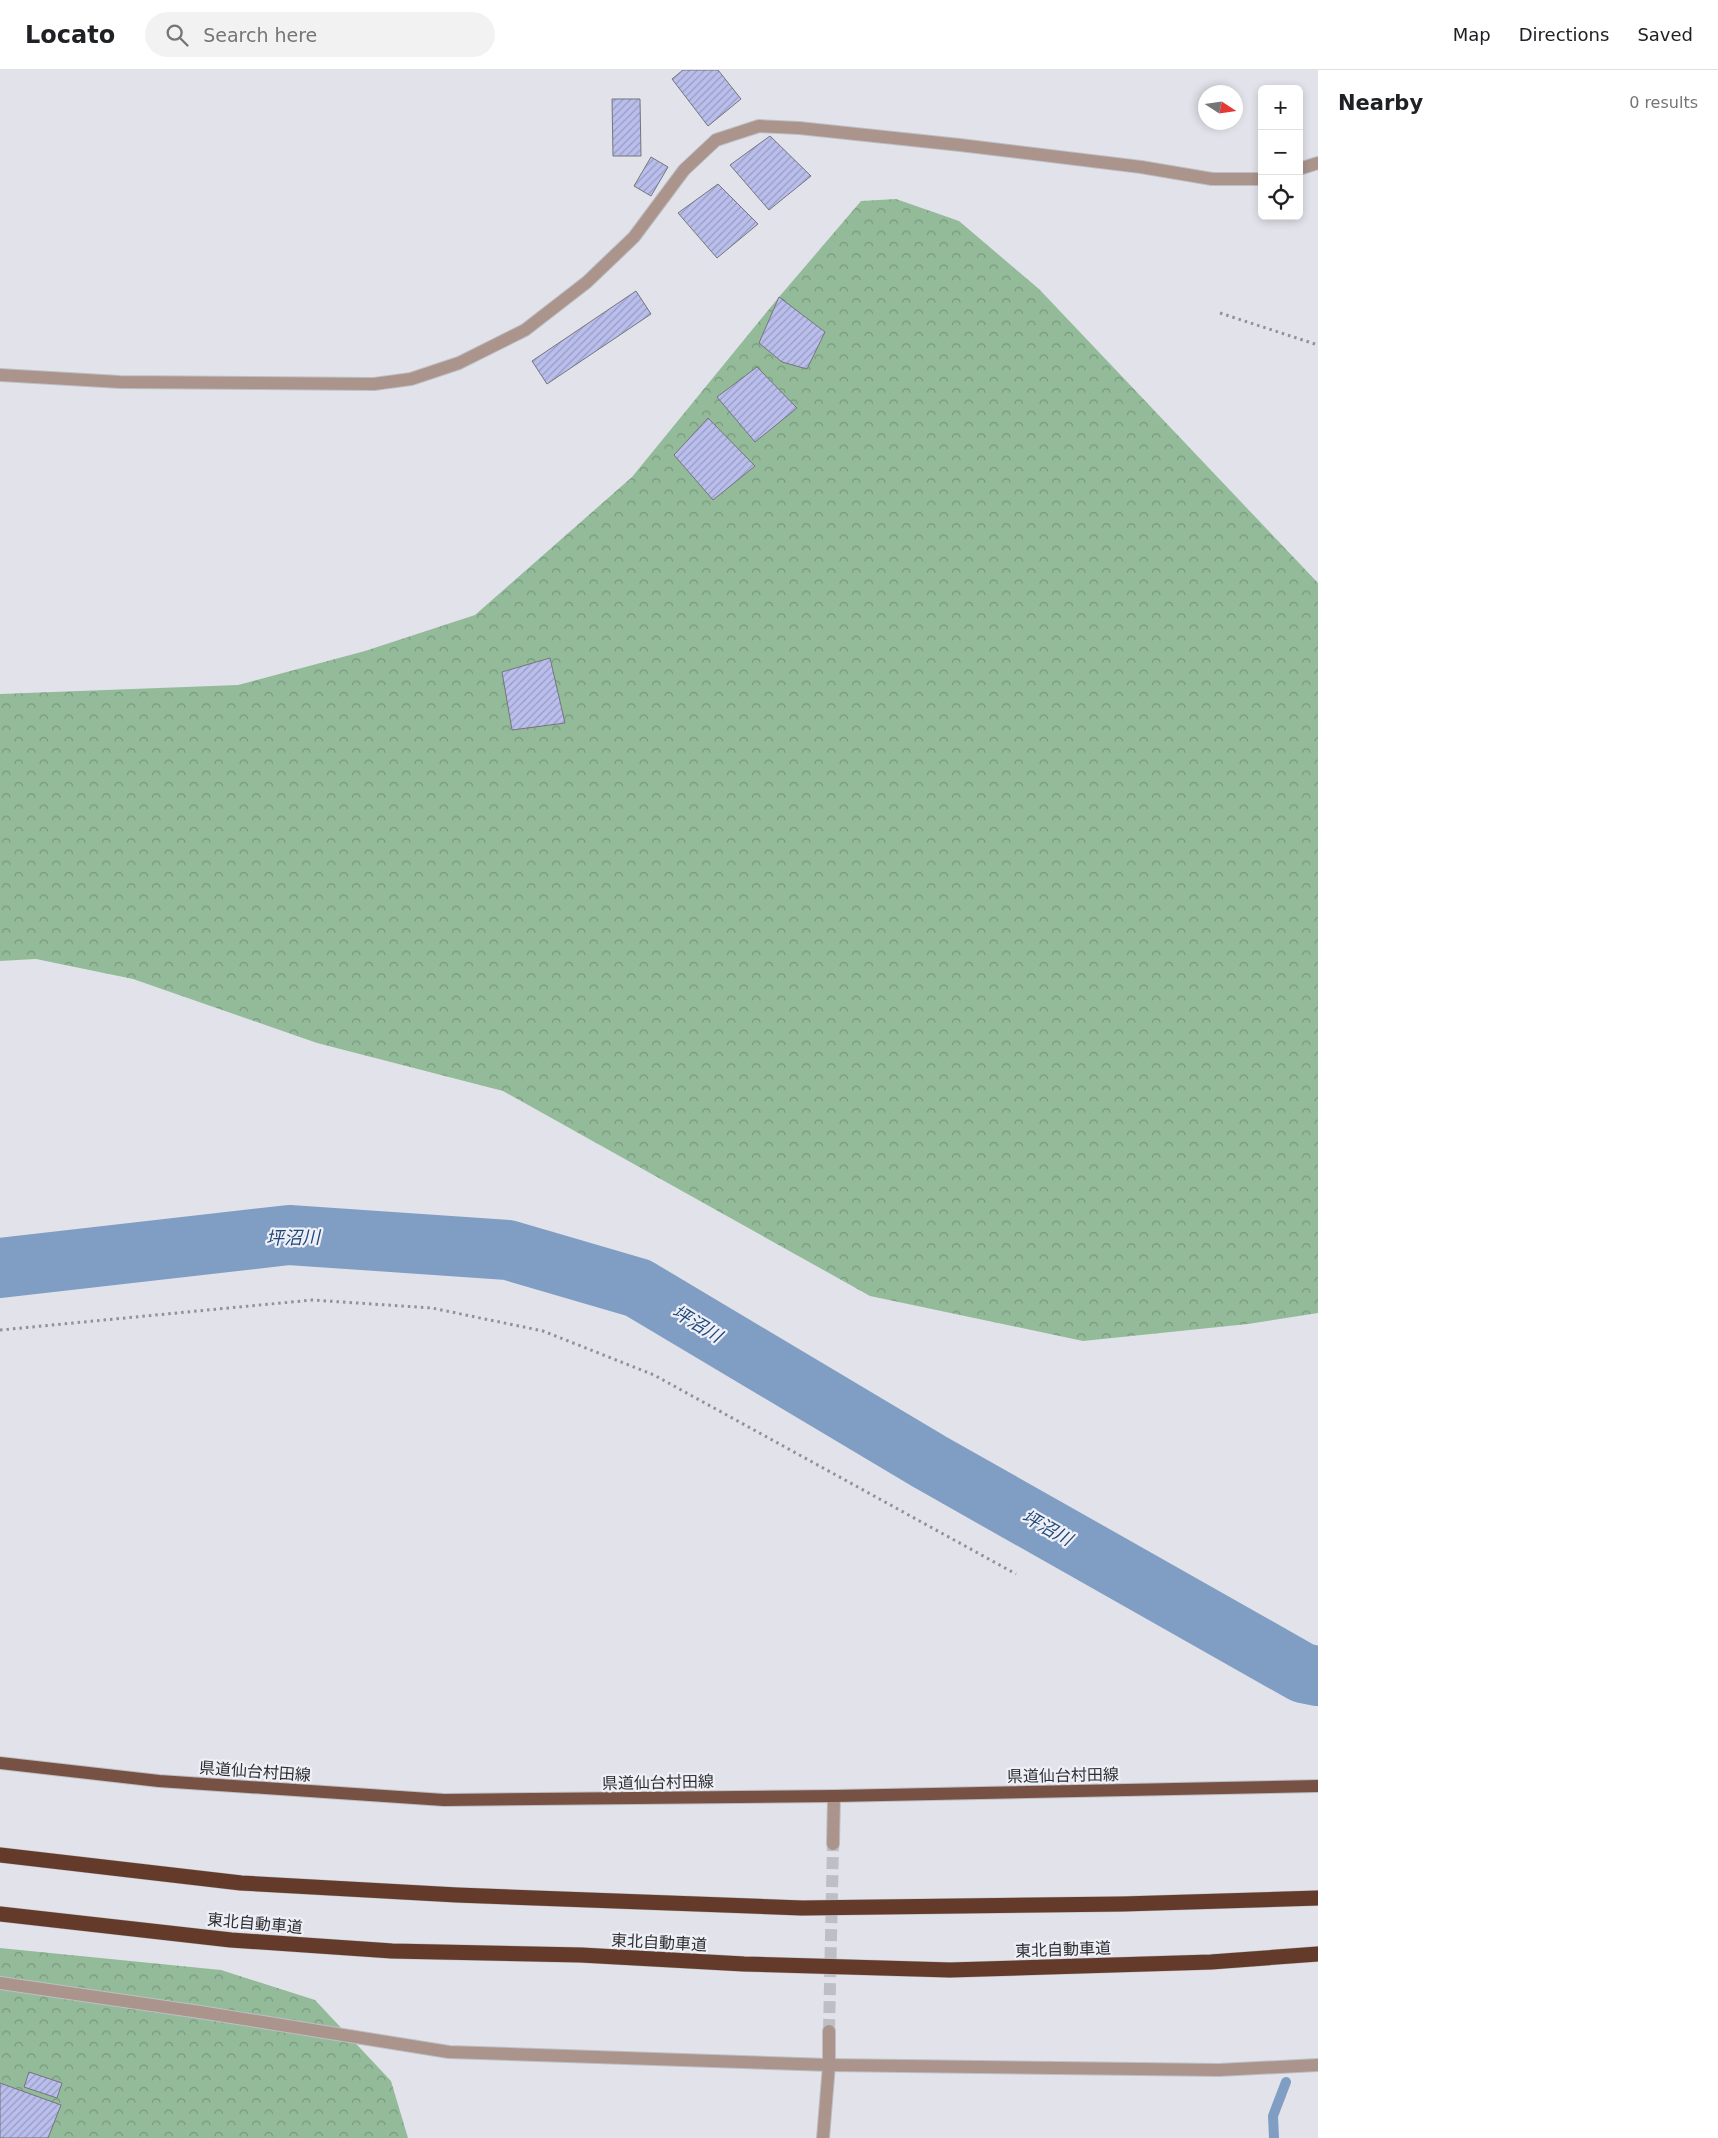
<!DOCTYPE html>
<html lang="en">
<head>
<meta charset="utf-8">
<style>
	:root { --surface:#fff; --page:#f2f2f2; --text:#202124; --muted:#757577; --line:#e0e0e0 }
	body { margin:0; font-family:"DejaVu Sans","Noto Sans JP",sans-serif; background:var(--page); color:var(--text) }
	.controls { position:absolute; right:15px; top:15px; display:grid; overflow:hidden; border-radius:8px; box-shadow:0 2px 8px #0003 }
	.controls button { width:45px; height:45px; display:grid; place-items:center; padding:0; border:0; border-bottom:1px solid var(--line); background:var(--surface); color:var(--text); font:25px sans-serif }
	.compass { position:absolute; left:1198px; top:15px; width:45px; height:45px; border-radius:50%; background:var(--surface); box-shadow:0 2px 8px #0003; rotate:102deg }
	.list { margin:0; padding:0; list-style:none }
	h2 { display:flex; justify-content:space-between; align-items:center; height:65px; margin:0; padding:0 20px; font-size:21px }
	h2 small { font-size:16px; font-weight:400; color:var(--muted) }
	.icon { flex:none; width:28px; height:28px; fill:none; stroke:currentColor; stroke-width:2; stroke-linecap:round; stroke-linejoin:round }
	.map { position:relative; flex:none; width:1318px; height:2068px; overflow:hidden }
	header { display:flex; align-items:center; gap:30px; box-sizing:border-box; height:70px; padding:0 25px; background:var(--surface); border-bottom:1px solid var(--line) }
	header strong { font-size:24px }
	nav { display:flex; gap:28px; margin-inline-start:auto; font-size:18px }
	.search { width:350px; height:45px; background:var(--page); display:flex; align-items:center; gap:12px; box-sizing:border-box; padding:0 18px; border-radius:28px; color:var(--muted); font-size:19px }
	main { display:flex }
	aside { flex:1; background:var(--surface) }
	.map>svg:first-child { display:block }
</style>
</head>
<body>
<header>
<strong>Locato</strong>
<div class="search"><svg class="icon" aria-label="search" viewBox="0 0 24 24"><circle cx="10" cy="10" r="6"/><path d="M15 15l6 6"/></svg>Search here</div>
<nav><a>Map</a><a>Directions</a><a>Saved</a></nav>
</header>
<main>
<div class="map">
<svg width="1318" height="2068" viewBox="0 0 1318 2068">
	<defs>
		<pattern id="forest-crowns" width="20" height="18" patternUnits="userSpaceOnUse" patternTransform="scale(1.25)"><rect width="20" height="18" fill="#93bb99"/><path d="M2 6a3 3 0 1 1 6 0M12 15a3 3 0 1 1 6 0" fill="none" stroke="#78987d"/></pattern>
		<pattern id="building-hatch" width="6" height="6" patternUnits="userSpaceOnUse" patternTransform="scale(1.25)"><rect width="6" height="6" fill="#babeec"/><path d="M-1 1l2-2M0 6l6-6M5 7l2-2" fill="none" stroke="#989bc0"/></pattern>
	</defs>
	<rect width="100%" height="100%" fill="#e2e3ea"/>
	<!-- forest -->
	<g fill="url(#forest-crowns)">
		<polygon points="896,129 959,151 1039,219 1318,513 1318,1243 1248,1254 1083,1271 870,1226 503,1021 317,973 133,909 36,889 0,891 0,624 238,615 365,581 475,545 632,407 779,227 861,131"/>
		<polygon points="0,1878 221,1900 315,1930 391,2011 408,2068 0,2068"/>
	</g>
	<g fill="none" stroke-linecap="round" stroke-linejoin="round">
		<!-- stream -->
		<polyline stroke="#809ec3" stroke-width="10" points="1274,2068 1273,2046 1286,2012"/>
		<!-- river -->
		<polyline stroke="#809ec3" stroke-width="60" points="0,1198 289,1165 508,1180 638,1218 930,1392 1303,1603 1318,1606"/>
	</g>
	<!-- building -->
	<g fill="url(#building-hatch)" stroke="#75757b">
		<polygon points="683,0 718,0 741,29 708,56 672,9"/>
		<polygon points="612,29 640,29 641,86 613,86"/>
		<polygon points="770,66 811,106 769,140 730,95"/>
		<polygon points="651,87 668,97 651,126 634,116"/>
		<polygon points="718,114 758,154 717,188 678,143"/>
		<polygon points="636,221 651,244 547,314 532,291"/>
		<polygon points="779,227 825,262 807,299 782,292 759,273"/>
		<polygon points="757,297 797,338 755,372 717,327"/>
		<polygon points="708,348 755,396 713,430 674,385"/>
		<polygon points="550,588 565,653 512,660 502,602"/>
		<polygon points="29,2002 62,2013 57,2028 24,2017"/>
		<polygon points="0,2013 61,2035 48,2068 0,2068"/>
	</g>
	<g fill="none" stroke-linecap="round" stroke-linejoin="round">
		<!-- street-tunnel -->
		<polyline stroke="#bebfc5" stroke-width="12" stroke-dasharray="12 6" stroke-linecap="butt" points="829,1961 833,1774"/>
		<!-- street casing -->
		<g stroke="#bebfc5" stroke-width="14">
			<g id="street">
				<polyline points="1299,99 1318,93"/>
				<polyline points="0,305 120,312 374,314 411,309 459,293 525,260 587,212 634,167 684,100 716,70 759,56 799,58 960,75 1141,97 1212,109 1262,109"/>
				<polyline points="833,1774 834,1726"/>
				<polyline points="0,1913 200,1942 449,1982 829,1995 1219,2000 1318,1995"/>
				<polyline points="823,2068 829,1995 829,1961"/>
			</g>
		</g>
		<!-- primary casing -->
		<g stroke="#bebfc5" stroke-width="14">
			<polyline id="primary" points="0,1693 159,1711 444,1730 834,1726 1318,1716"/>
		</g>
		<!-- highway casing -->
		<g stroke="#bebfc5" stroke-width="16">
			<g id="highway">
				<polyline points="0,1785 241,1813 457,1825 802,1838 1123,1834 1318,1828"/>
				<polyline points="0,1844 231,1870 392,1881 581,1885 744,1894 950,1900 1211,1892 1318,1884"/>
			</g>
		</g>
		<!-- path -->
		<g stroke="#919297" stroke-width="3" stroke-dasharray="2.5 4" stroke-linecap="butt">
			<polyline points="1220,243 1318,275"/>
			<polyline points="0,1260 312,1230 432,1238 543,1261 654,1305 1016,1504"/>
		</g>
		<!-- street -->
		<use href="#street" stroke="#aa948c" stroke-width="12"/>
		<!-- primary -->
		<use href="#primary" stroke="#775244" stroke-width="12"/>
		<!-- highway -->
		<use href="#highway" stroke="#643b2b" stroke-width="15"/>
	</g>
	<g text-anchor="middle" stroke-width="4.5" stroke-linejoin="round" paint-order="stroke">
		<!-- street labels -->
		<g font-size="16" fill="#2e2e31" stroke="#eff0f7">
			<text transform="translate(255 1701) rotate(4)" y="6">県道仙台村田線</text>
			<text transform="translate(1063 1705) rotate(-1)" y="6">県道仙台村田線</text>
			<text transform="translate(658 1712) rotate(-1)" y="6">県道仙台村田線</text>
			<text transform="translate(255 1853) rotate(5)" y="6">東北自動車道</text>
			<text transform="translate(659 1872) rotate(3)" y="6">東北自動車道</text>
			<text transform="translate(1063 1879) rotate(-2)" y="6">東北自動車道</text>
		</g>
		<!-- water labels -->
		<g font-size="18" font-style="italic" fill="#1e4778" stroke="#eff0f7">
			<text transform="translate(293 1168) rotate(-1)" y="6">坪沼川</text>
			<text transform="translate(697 1254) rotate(31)" y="6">坪沼川</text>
			<text transform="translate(1047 1458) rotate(29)" y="6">坪沼川</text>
		</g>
	</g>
</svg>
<div class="controls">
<button>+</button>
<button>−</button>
<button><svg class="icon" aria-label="locate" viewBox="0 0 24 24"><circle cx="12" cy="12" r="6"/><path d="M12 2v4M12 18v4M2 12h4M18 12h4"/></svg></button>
</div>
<svg class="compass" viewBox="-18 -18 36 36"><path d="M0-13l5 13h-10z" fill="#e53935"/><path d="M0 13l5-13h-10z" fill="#757577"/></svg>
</div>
<aside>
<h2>Nearby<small>0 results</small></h2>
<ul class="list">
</ul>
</aside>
</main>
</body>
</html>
